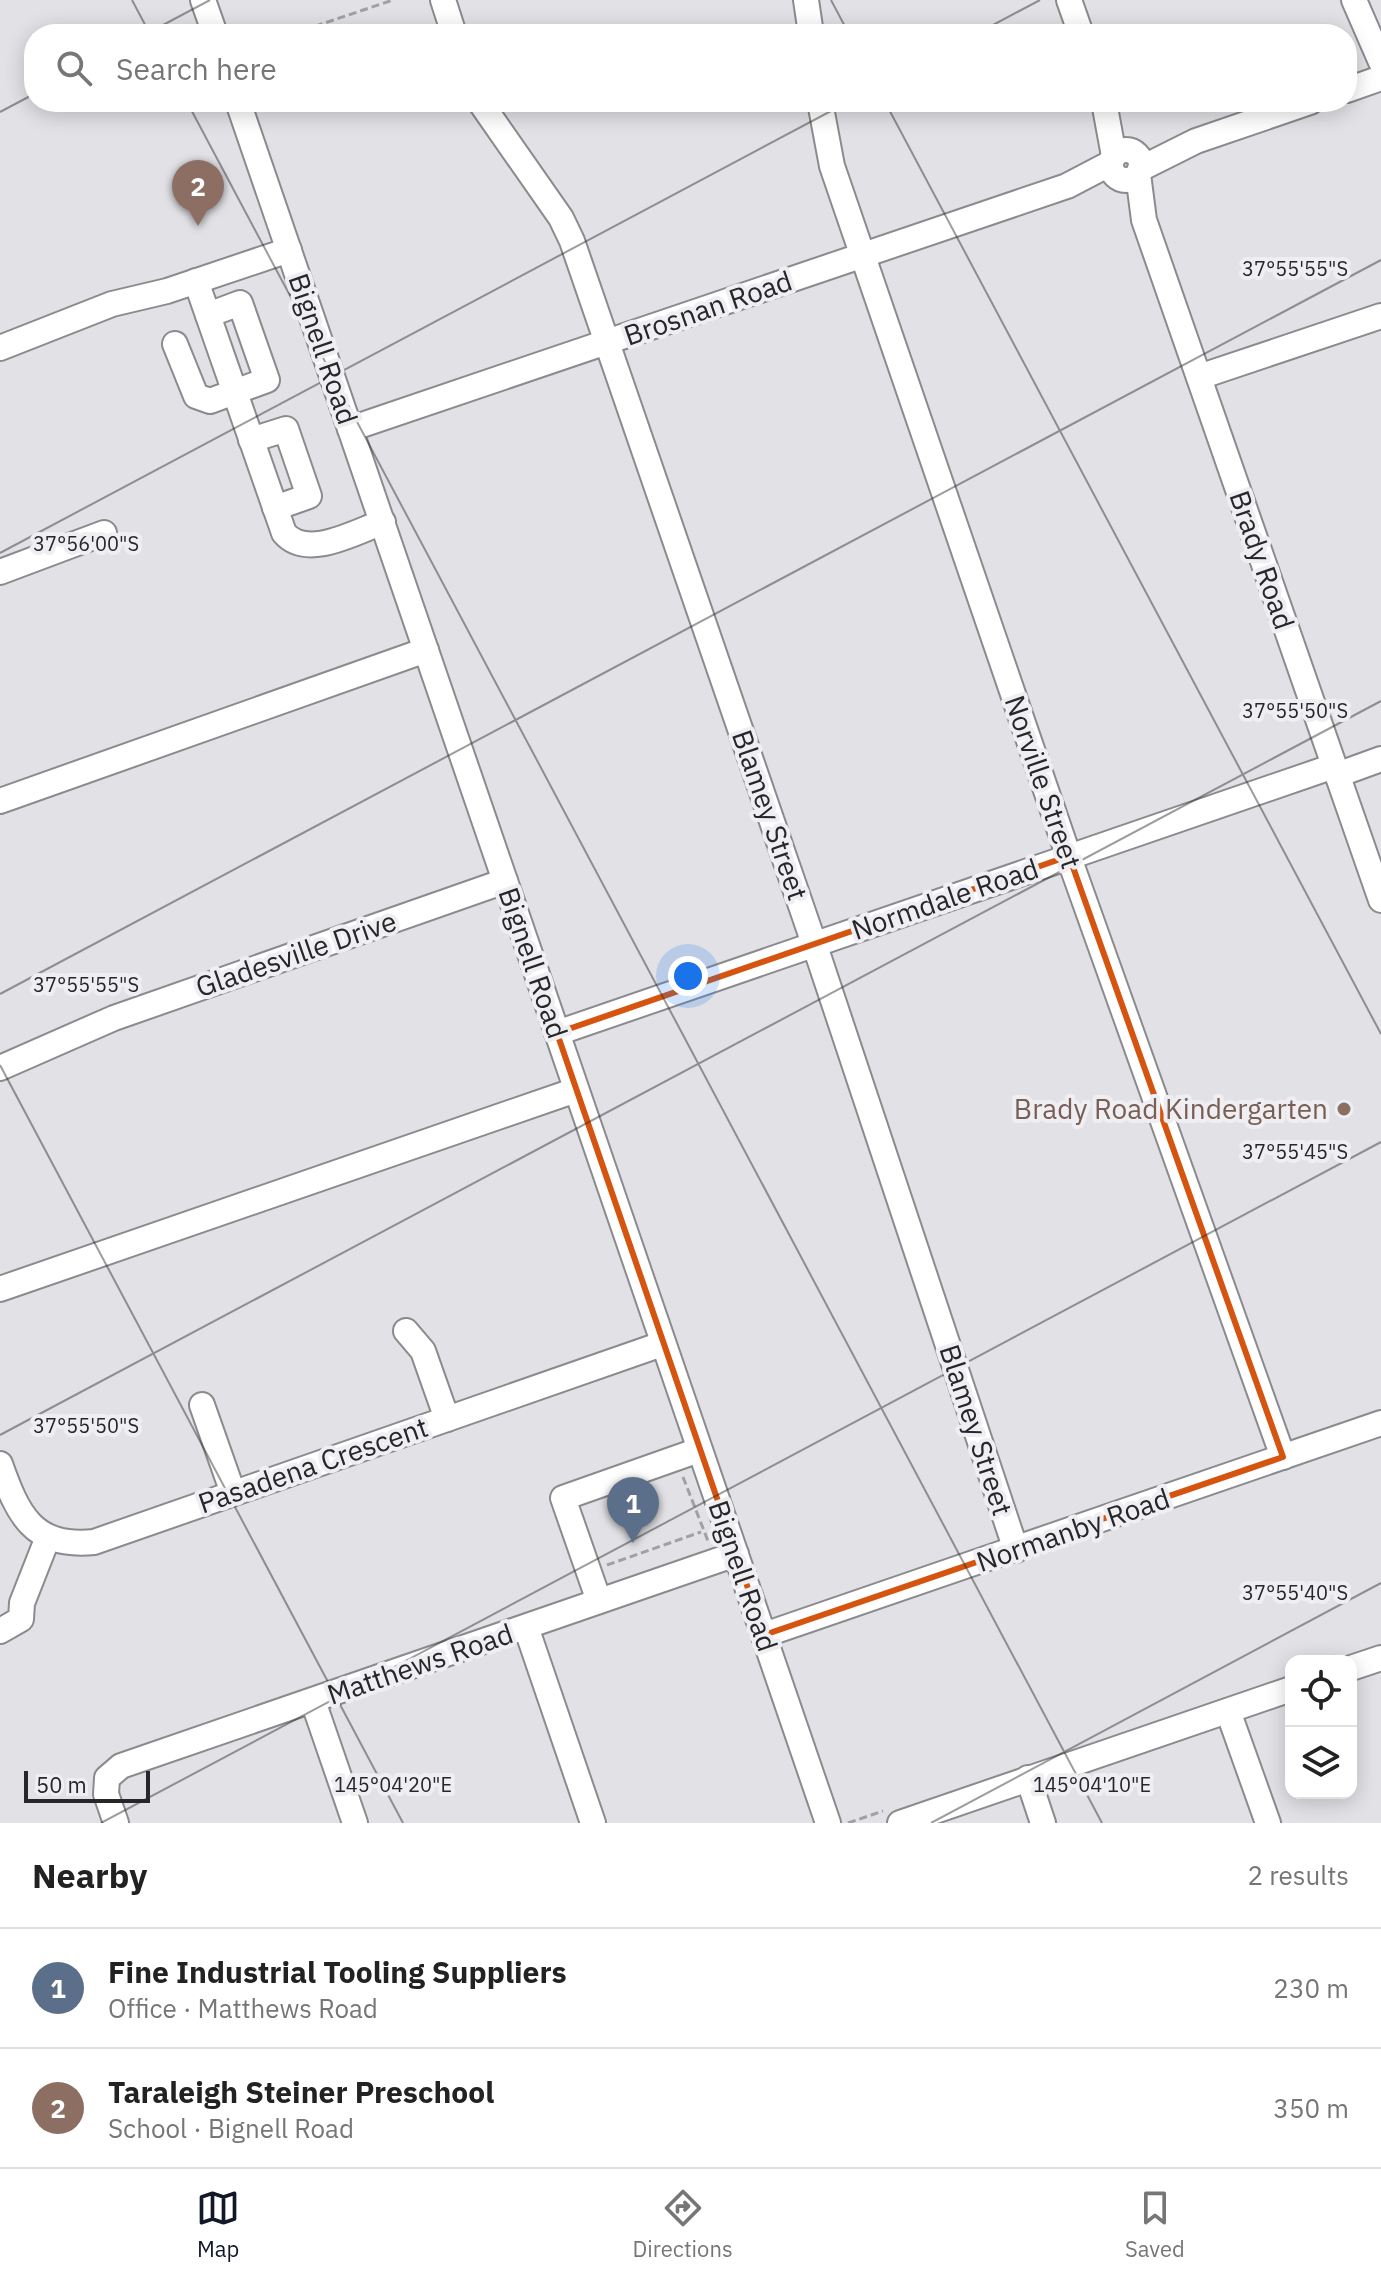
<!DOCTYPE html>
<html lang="en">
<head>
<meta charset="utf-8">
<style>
	:root { --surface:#fff; --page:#f6f6f6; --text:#222; --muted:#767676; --line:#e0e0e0; --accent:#111827 }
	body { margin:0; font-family:"IBM Plex Sans",sans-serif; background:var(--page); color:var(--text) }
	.controls { position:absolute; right:24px; bottom:24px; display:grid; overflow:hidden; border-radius:16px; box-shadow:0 4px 20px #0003 }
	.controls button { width:72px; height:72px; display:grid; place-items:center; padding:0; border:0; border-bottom:2px solid var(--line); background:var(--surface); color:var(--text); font:40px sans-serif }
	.scale { position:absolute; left:24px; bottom:20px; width:126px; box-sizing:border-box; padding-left:8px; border:4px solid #272628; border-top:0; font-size:22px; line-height:28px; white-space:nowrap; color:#272628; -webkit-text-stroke:6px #efeff3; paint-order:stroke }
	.you { position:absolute; left:688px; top:976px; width:28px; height:28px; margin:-20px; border:6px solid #fff; border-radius:50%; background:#1a73e8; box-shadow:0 0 0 12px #1a73e833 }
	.badge { display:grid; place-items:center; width:52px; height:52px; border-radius:50%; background:var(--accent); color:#fff; font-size:26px; font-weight:700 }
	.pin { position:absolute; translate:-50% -66px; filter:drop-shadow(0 2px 4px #0008) }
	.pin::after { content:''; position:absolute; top:42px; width:28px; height:24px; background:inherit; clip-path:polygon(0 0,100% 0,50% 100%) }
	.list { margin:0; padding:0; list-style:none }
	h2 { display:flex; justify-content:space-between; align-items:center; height:104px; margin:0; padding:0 32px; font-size:34px }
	h2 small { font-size:26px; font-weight:400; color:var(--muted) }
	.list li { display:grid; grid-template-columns:52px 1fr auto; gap:24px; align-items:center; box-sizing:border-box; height:120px; padding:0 32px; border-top:2px solid var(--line) }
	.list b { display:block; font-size:30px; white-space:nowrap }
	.list p { margin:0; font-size:26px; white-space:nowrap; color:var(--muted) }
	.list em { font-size:26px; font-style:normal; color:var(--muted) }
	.icon { flex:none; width:44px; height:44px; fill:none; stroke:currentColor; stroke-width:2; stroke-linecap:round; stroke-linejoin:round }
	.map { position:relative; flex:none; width:1381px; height:1823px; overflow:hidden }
	.search { position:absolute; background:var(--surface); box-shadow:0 4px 20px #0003; left:24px; right:24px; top:24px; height:88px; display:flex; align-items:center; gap:20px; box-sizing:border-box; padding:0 28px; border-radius:32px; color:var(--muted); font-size:30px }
	.sheet { height:344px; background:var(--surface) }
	nav { display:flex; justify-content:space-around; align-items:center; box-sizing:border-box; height:112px; border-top:2px solid var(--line); background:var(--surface); font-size:22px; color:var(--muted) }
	nav a { display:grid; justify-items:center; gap:4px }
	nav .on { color:var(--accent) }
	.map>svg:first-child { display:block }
</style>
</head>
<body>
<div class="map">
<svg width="1381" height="1823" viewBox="0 0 1381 1823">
	<rect width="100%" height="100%" fill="#e2e2e6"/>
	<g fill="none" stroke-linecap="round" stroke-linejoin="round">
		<!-- minor casing -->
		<g stroke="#8b8b8f" stroke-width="28">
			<g id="minor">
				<polyline points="203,0 215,34"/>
				<polyline points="443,0 454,34"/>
				<polyline points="806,0 811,34"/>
				<polyline points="1069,0 1081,34"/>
				<polyline points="1354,0 1381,62"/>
				<polyline points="1347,90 1381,78"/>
				<polyline points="238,102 828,1823"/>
				<polyline points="480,102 561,218 572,241 819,958 1016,1550"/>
				<polyline points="820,102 832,166 1073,869 1283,1457"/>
				<polyline points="1104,102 1114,156"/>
				<circle cx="1126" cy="165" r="15"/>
				<polyline points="1140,169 1196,141 1310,102"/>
				<polyline points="1138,174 1144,220 1381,900"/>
				<path d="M 196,281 L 284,533 C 307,560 355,532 383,522"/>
				<polyline points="175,344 196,396 210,401 267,380 240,303 208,315"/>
				<polyline points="0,348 112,304 167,291 289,250"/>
				<polyline points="1199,377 1381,316"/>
				<polyline points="350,429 1067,186 1111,163"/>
				<polyline points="251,440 286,429 309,496 275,508"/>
				<polyline points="0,572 104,533"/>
				<polyline points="1337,775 1381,759"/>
				<polyline points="0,801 426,650"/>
				<polyline points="557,1033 1334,766"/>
				<polyline points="0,1068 114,1018 505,881"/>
				<polyline points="0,1289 576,1090"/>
				<polyline points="406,1331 423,1351 447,1419"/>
				<polyline points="202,1405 233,1493"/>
				<path d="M 0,1464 C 18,1515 33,1548 94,1542 L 662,1344"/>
				<polyline points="599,1601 563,1498 699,1450"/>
				<polyline points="526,1627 593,1823"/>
				<polyline points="0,1631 21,1619 22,1603 48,1537"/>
				<polyline points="764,1635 1381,1423"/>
				<polyline points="1351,1668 1381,1658"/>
				<polyline points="313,1701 355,1823"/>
				<polyline points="1228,1711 1268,1823"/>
				<polyline points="1028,1778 1043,1823"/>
				<polyline points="116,1823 106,1794 107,1778 121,1766 736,1554"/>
				<polyline points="900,1823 1291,1689"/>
			</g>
		</g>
		<!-- path -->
		<g stroke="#a1a1a4" stroke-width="3" stroke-dasharray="8 4" stroke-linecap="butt">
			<polyline points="292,34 393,0"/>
			<polyline points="683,1477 708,1541"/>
			<polyline points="607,1565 701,1532"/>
			<polyline points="1319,1661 1335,1656"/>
			<polyline points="848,1823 883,1811"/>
		</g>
		<!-- minor -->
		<use href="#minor" stroke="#fff" stroke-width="24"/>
	</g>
	<!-- marked area -->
	<path fill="none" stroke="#d5540f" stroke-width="6" stroke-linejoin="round" d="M 1069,856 L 1283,1457 L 764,1635 L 557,1033 Z"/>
	<!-- ticks -->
	<path fill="none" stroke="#272628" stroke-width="2" stroke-opacity="0.45" d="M 132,0 L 150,34M 831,0 L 849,34M 146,34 L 210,0M 976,34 L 1040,0M 187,102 L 1102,1823M 885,102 L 1381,1034M 0,112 L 34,94M 0,553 L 848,102M 0,994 L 1381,260M 0,1065 L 403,1823M 0,1435 L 1381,701M 101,1823 L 1381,1142M 931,1823 L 1381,1583"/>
	<!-- markers -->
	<circle fill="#8d6e63" stroke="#efeff3" stroke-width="3" cx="1344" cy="1109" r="8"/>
	<g text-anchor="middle" stroke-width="8" stroke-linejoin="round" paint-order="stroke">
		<!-- street labels -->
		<g font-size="28" fill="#272628" stroke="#efeff3">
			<text transform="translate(708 308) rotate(-19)" y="10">Brosnan Road</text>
			<text transform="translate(323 349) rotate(71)" y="10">Bignell Road</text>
			<text transform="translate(1262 560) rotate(71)" y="10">Brady Road</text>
			<text transform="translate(1043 782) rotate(71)" y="10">Norville Street</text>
			<text transform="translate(770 815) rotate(71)" y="10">Blamey Street</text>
			<text transform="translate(945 899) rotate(-19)" y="10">Normdale Road</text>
			<text transform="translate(296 954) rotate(-19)" y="10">Gladesville Drive</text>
			<text transform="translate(533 963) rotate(71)" y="10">Bignell Road</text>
			<text transform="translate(976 1430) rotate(72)" y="10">Blamey Street</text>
			<text transform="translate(313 1465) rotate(-19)" y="10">Pasadena Crescent</text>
			<text transform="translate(1073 1530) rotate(-19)" y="10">Normanby Road</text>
			<text transform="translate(743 1576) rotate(71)" y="10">Bignell Road</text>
			<text transform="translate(420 1664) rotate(-19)" y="10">Matthews Road</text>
		</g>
		<!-- education labels -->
		<g font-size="28" fill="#785e54" stroke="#efeff3" text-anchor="end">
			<text x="1328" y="1119">Brady Road Kindergarten</text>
		</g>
	</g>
	<g font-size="20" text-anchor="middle" fill="#272628" stroke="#efeff3" stroke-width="8" stroke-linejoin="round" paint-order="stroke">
		<text x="1295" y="276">37°55'55"S</text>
		<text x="86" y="551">37°56'00"S</text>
		<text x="1295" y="718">37°55'50"S</text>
		<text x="86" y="992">37°55'55"S</text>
		<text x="1295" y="1159">37°55'45"S</text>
		<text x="86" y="1433">37°55'50"S</text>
		<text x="1295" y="1600">37°55'40"S</text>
		<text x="393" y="1792">145°04'20"E</text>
		<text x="1092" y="1792">145°04'10"E</text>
	</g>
</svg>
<div class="controls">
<button><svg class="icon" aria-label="locate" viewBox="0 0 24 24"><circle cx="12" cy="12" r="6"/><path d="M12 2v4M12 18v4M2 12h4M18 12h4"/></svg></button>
<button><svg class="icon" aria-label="layers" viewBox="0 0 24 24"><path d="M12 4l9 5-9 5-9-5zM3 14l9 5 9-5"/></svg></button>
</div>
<div class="scale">50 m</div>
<div class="you"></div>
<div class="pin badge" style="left:633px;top:1543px;background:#5c6f8a">1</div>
<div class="pin badge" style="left:198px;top:226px;background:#8d6e63">2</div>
<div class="search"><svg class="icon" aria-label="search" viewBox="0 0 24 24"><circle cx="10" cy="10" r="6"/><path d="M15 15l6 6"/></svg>Search here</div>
</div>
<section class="sheet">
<h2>Nearby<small>2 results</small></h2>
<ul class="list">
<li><span class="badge" style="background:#5c6f8a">1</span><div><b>Fine Industrial Tooling Suppliers</b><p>Office · Matthews Road</p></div><em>230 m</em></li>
<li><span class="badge" style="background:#8d6e63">2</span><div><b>Taraleigh Steiner Preschool</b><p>School · Bignell Road</p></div><em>350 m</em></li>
</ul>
</section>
<nav>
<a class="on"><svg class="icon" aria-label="map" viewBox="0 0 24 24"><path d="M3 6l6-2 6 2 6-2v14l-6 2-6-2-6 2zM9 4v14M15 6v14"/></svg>Map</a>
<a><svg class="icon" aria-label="directions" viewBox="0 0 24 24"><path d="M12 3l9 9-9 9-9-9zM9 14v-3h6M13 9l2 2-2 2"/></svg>Directions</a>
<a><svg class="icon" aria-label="saved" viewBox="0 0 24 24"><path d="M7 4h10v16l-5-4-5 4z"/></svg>Saved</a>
</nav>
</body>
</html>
